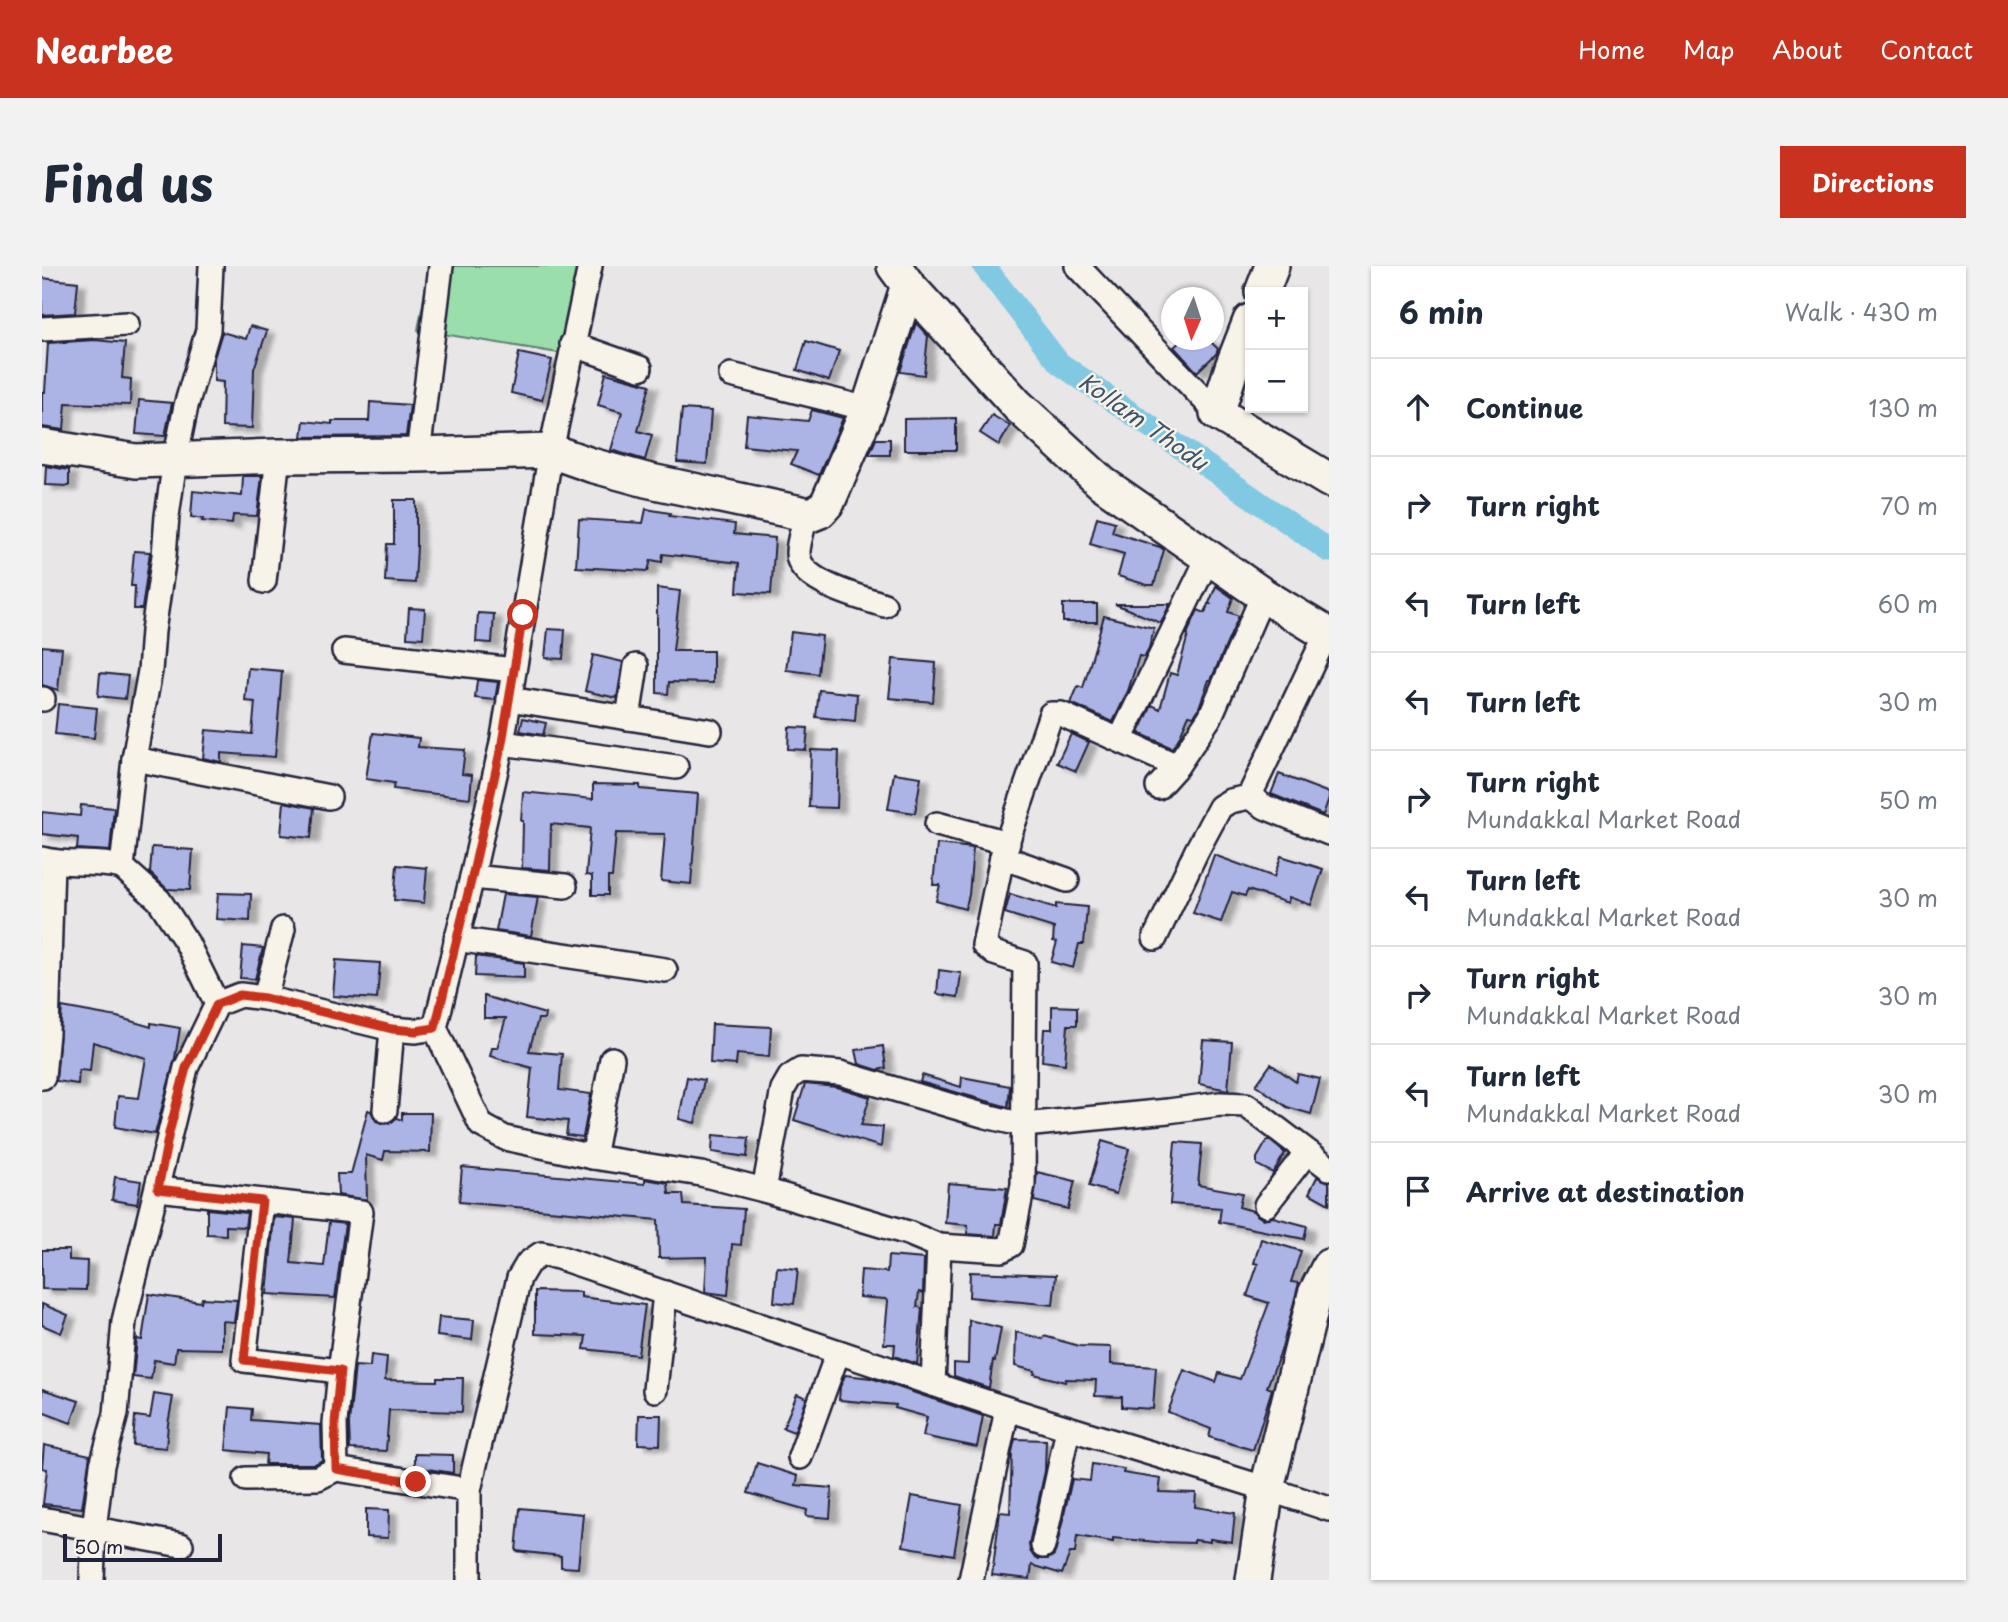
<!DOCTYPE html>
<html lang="en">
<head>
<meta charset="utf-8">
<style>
	:root { --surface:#fff; --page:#f2f2f3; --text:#1f2937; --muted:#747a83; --line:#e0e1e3; --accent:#c8321e }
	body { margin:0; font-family:"Playpen Sans",sans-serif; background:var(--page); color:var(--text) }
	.controls { position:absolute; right:21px; top:21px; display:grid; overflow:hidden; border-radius:0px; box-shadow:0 2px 5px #0004 }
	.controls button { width:63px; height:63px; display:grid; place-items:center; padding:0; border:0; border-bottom:2px solid var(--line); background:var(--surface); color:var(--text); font:35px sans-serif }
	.compass { position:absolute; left:1119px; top:21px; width:63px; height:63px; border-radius:50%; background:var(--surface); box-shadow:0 2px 5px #0004; rotate:183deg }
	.scale { position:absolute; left:21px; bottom:18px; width:159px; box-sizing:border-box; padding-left:7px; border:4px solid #22223b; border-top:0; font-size:19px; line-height:24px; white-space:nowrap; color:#22223b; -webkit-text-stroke:5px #f7f3e8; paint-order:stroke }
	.stop { position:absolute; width:21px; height:21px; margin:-16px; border:5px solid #c8321e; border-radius:50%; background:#fff }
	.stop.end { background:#c8321e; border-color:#fff; box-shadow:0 2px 7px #0008 }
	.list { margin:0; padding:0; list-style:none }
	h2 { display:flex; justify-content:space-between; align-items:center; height:91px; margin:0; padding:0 28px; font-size:30px }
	h2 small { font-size:23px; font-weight:400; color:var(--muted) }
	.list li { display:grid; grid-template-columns:46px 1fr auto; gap:21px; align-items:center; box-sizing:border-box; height:98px; padding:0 28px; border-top:2px solid var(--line) }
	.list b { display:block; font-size:26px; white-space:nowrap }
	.list p { margin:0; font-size:23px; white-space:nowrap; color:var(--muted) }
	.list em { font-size:23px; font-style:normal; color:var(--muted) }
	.icon { flex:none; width:38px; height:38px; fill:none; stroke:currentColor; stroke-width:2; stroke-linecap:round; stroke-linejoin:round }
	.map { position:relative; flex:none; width:1287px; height:1314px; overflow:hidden; border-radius:0px }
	header { display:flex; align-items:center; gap:42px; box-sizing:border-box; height:98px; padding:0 35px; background:var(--accent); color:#fff }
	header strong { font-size:33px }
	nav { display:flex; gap:38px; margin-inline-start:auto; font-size:24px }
	.intro { display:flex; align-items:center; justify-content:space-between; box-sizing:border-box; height:168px; padding:0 42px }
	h1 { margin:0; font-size:49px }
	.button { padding:18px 32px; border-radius:0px; background:var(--accent); color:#fff; font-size:24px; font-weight:700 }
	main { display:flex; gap:42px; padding:0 42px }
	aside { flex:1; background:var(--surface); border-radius:0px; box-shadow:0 2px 5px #0004 }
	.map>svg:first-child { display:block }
</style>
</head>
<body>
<header>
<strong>Nearbee</strong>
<nav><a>Home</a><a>Map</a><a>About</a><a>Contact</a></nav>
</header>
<div class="intro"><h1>Find us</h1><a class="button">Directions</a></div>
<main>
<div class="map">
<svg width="1287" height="1314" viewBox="0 0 1287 1314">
	<defs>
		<filter id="shadow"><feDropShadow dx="8" dy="4.5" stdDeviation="2" flood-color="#0004"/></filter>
	</defs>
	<rect width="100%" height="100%" fill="#e8e6e7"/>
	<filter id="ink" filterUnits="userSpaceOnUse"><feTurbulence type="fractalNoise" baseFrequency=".0143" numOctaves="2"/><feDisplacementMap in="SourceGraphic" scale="14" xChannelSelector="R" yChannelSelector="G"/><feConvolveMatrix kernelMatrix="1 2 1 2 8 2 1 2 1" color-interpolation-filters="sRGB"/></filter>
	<g filter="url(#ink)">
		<!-- green -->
		<polygon fill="#99deab" stroke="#5e8073" stroke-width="2" points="388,0 541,0 523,88 376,64"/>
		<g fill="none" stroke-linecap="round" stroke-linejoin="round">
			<!-- canal -->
			<polyline stroke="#81c9e2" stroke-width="23" points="942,0 1017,97 1287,285"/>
		</g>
		<!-- building -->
		<g fill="#abb4e4" stroke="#22223b" stroke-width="2" filter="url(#shadow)">
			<polygon points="0,12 36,16 33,47 0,49"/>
			<polygon points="874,57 886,70 882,109 858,106"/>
			<polygon points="208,60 225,65 212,103 210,162 180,161 181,116 172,115 172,92 180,66 204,73"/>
			<polygon points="53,74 83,77 80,112 89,113 88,139 24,137 22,164 0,161 0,126 3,126 6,77"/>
			<polygon points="1140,74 1167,74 1176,83 1174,88 1155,106 1132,81"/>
			<polygon points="764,75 797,85 787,115 755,104"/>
			<polygon points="477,87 510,94 500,134 469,127"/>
			<polygon points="564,107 608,119 596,165 610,169 603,194 569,184 580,146 556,139"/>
			<polygon points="97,134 130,137 123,170 94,168"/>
			<polygon points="328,136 368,139 364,170 260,171 262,155 290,158 290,155 327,155"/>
			<polygon points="640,143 669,145 665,198 635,196"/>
			<polygon points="770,144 801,152 777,209 749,198 755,185 702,180 705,149 766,155"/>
			<polygon points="950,149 968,160 957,179 938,167"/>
			<polygon points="914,152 914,184 862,184 862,153"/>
			<polygon points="834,173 848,173 848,189 827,189"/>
			<polygon points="4,200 27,204 27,220 3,219"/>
			<polygon points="201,210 220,210 215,250 191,249 190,258 160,255 161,253 149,251 151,225 200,230"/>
			<polygon points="352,234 374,234 374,280 375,280 373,317 343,315 345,278 352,278"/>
			<polygon points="604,243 628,247 627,250 693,258 692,268 733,272 729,328 695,326 697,297 621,288 620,296 609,294 606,305 534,301 537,253 601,257"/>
			<polygon points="1055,251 1073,256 1070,266 1118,281 1122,284 1112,319 1105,319 1076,310 1082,288 1048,278"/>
			<polygon points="92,285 108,286 100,343 92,343 93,320 89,320"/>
			<polygon points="1174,320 1191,332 1186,346 1197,350 1169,414 1167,414 1156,444 1152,450 1147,449 1137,472 1130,482 1097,467 1110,439 1118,443 1128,407 1135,409 1146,369 1145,368 1156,344 1163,347 1166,338 1168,338 1167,337"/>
			<polygon points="615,322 638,325 631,385 671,385 671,417 627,416 626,428 615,427"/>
			<rect x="1021" y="338" width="34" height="18"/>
			<polygon points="1073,338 1128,338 1119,357"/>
			<polygon points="367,342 383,343 381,372 365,371"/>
			<polygon points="436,347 452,348 450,377 434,376"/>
			<polygon points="1062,350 1112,362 1107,382 1102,391 1097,390 1086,425 1071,456 1029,437 1036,420 1041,422"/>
			<polygon points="506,363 523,364 521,393 503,392"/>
			<polygon points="749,366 780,370 776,408 744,404"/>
			<polygon points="0,380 20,382 16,424 0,419"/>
			<polygon points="551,389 581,396 575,432 543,425"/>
			<polygon points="851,393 894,397 891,436 847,432"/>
			<polygon points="206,402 240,405 233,491 179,487 179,496 161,492 164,464 210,468 213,436 203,435"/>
			<polygon points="58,407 86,410 83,433 56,430"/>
			<polygon points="435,414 456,416 453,434 433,432"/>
			<polygon points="777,424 815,428 813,455 774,451"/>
			<polygon points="16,438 55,442 52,472 13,468"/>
			<polygon points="481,452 504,457 501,469 478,465"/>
			<polygon points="747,461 766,462 764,484 746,483"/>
			<polygon points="331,467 377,472 376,481 423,484 420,508 430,509 428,532 351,523 352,517 324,513"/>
			<polygon points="1029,468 1047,476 1034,505 1015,497"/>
			<polygon points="769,484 797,485 795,542 767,541"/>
			<polygon points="852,507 879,511 873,547 846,543"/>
			<polygon points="1237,508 1287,527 1287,532 1281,549 1229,528"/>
			<polygon points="551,518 598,519 598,523 656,528 649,618 619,615 623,568 574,567 570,611 566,611 566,629 550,629 550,610 544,609 548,562 509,558 508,604 480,602 481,555 479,555 481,526 551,533"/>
			<polygon points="242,536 272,542 269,572 239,569"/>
			<polygon points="39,539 72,542 68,585 35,583 36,572 0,568 0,546 38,550"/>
			<polygon points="895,578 931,582 927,629 923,643 894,635 898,619 891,619"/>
			<polygon points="110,581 151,584 148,624 125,623 108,607"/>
			<polygon points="1172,589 1232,611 1239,590 1281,603 1269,639 1247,631 1246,637 1206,624 1203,630 1190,626 1179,656 1151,647"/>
			<polygon points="355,599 385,602 382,637 352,634"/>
			<polygon points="176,627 209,628 208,655 174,653"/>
			<polygon points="461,628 496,631 489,670 454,665"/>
			<polygon points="968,628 1014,642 1014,638 1045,641 1042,678 1037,678 1031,702 1009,696 1015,676 1011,675 1012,662 963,647"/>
			<polygon points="201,680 221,682 213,713 198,712"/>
			<polygon points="434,690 482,697 482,712 433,710"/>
			<polygon points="294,694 338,697 335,733 291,730"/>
			<polygon points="897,704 919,707 916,731 895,728"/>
			<polygon points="442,730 503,748 502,753 496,753 487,785 520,788 517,824 549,828 541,871 524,869 526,855 485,851 490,802 448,790 450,782 455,782 464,752 442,752"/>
			<polygon points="1010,740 1035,741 1035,759 1026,759 1023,798 1000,795 1002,763 1010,763"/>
			<polygon points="20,741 75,751 109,761 109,757 138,762 133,792 113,868 73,861 76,830 97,832 104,792 51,776 48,805 37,804 36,818 14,815"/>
			<polygon points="670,758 729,761 727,791 695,788 694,799 668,797"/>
			<polygon points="1161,774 1190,776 1186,824 1157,818"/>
			<polygon points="841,780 844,802 836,804 817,798 814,784"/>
			<polygon points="1229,798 1254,816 1256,808 1278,813 1269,848 1245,841 1214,819"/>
			<polygon points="880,809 919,821 920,811 968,820 966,841 878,816"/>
			<polygon points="645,811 662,814 653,857 637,853"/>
			<polygon points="763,818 795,821 828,831 819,859 841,861 839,881 752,854"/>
			<polygon points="326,844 329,845 334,855 342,858 350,856 354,852 360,854 360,847 389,847 388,886 343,885 341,894 324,889 325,934 296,929 295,908 309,908"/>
			<polygon points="671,869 707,872 705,891 670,886"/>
			<polygon points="1226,873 1243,887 1231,907 1215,899 1215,892"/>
			<polygon points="1060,875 1087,883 1074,928 1047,920"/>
			<polygon points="1133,876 1160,878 1156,919 1200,927 1197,941 1211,945 1216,950 1221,953 1231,951 1265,960 1262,973 1177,956 1179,942 1128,938"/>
			<polygon points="420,901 603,918 603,913 626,917 627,928 641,928 642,939 702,943 699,979 690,978 686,1029 663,1026 665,991 617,992 616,954 417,936"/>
			<polygon points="995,906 1033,915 1026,943 992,935"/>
			<polygon points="73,911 99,915 95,938 70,934"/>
			<polygon points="1275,911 1287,916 1287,938 1267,927"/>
			<polygon points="906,917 965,922 959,958 954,958 953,970 925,968 926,959 903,957"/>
			<polygon points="165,943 205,947 203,961 184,960 184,969 165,968"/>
			<polygon points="232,951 253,953 249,997 282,1000 287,956 303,958 293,1032 225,1028"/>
			<polygon points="1219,973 1259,985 1249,1016 1257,1017 1240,1082 1225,1121 1230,1123 1211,1184 1167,1171 1169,1163 1126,1146 1142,1104 1174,1116 1177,1107 1198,1113 1227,1037 1205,1030 1216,998 1212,997"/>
			<polygon points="0,984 27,984 27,994 45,995 44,1024 0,1023"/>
			<polygon points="846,990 882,993 881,1027 877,1026 875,1041 880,1042 875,1098 852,1090 853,1078 842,1078 846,1035 843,1033 817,1031 819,1004 845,1006"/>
			<polygon points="735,1001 756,1003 752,1038 732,1036"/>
			<polygon points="928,1006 1014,1009 1011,1039 927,1031"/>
			<polygon points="493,1025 539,1026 539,1031 603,1039 596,1089 542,1083 544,1070 493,1068"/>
			<polygon points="107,1028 159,1036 160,1032 195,1034 192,1056 180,1055 180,1083 134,1082 132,1097 112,1094 109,1113 91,1111 95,1073 100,1074"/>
			<polygon points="0,1038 26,1049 19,1067 0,1059"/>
			<polygon points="397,1051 432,1054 430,1074 395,1070"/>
			<polygon points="927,1054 959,1062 953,1095 951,1094 947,1122 912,1110 912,1097 926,1098"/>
			<polygon points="974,1066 1001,1073 1002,1070 1037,1080 1069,1081 1069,1098 1114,1101 1111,1143 1080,1141 1080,1131 1053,1130 1054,1114 1024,1113 1023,1116 992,1108 993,1105 973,1100"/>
			<polygon points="329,1089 345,1091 343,1114 395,1115 395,1112 421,1112 420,1146 347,1144 344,1185 308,1183 307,1158 313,1100 328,1101"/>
			<polygon points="803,1109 829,1112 941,1150 935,1181 881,1170 885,1151 853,1142 854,1139 797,1134 798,1121"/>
			<polygon points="0,1123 37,1135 29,1157 0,1146"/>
			<polygon points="112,1128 131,1131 126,1158 124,1182 91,1179 93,1150 108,1152"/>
			<polygon points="755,1128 765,1132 752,1166 741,1162"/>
			<polygon points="188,1141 210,1143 209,1154 279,1159 280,1194 273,1198 223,1198 224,1188 184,1184"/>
			<polygon points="597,1149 619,1149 618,1179 596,1178"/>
			<polygon points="973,1173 1004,1174 1003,1205 987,1278 988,1285 992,1291 997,1293 1006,1293 1012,1289 1014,1284 1030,1213 1048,1215 1050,1198 1082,1203 1081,1207 1119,1213 1117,1226 1154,1227 1153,1241 1193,1247 1190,1276 1168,1273 1168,1276 1152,1274 1152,1277 1115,1276 1071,1272 1071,1276 1035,1270 1033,1287 1028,1287 1020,1308 990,1299 988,1313 950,1309 958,1246 968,1247 970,1186"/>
			<polygon points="2,1179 48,1189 40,1242 1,1238 5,1203 0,1202"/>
			<polygon points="373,1188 411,1189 411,1207 373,1201"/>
			<polygon points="715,1197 756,1210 754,1219 790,1222 788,1252 764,1250 765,1244 706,1227"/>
			<polygon points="870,1230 920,1239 912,1289 861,1280"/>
			<polygon points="478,1242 541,1248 536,1302 519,1301 519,1290 474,1285"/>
			<polygon points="324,1243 347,1244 346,1272 324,1271"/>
		</g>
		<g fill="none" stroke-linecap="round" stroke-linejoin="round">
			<!-- street casing -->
			<g stroke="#22223b" stroke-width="28">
				<g id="street">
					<path d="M 548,0 L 509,185 L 460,477 L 430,611 L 393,762 L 439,859 L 463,872 L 551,891 L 659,908 L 722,924 L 866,967 L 897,980 L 891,1118 C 1022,1164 1156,1199 1287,1243"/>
					<polyline points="1035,0 1175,147"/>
					<polyline points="0,63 85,58"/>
					<polyline points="530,78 598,102"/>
					<polyline points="689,109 826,143"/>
					<polyline points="376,189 399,0"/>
					<path d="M 764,249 C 762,261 756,275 756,287 C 756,317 819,331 842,339"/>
					<polyline points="222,315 236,190"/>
					<polyline points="302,385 472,404"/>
					<polyline points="0,433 1,433"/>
					<polyline points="467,433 668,465"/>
					<polyline points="586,452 594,400"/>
					<polyline points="1078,474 1167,290"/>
					<polyline points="460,477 634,501"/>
					<polyline points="92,493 287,531"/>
					<polyline points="1116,521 1135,500"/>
					<polyline points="1207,531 1223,541 1287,567"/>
					<polyline points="895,558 966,577"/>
					<polyline points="960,591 1025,614"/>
					<path d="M 0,593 C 26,600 53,594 80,601"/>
					<polyline points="430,611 523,620"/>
					<polyline points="1113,672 1155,584 1178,541 1188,535 1207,531 1285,367"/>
					<polyline points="414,673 623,704"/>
					<polyline points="223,732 241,663"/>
					<polyline points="175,738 198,729 223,732 350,763 374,765 393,762"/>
					<polyline points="1,811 5,767 10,596"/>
					<polyline points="343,844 350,763"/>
					<polyline points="551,891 570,793"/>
					<polyline points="116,923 319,946 298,1105"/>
					<polyline points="722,924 741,823 748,811 759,804 798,807 944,850 982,859 1126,845 1178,838 1204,839 1287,902"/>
					<polyline points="220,935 202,1094 298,1105 293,1157 294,1203 427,1224 427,1314"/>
					<polyline points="1224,939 1265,886"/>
					<polyline points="897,980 960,984 969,979 981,919 983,697 952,687 942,679 960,591 1009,448 1019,448 1135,500 1168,451 1221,329"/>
					<polyline points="613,1124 623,1027"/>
					<polyline points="758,1191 796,1086"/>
					<polyline points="204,1213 276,1212 294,1203"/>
					<polyline points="427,1224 477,1012 486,997 499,988 516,991 891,1118"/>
					<polyline points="0,1253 139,1279"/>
					<polyline points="1001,1280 1026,1163"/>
					<polyline points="50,1314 52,1263 60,1199 74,1148 82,1055 144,802 175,738 145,677 117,634 80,601 92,493 108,405 111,365 122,290 125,250 133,194 144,140 166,64 169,0"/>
					<polyline points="929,1314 965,1144"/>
				</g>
			</g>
			<!-- secondary casing -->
			<g stroke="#22223b" stroke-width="38">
				<g id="secondary">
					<polyline points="852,0 866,19 975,139 1060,217 1221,329 1287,369"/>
					<polyline points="1220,26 1230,0"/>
					<polyline points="1208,55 1190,101 1175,147 1287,214"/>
					<polyline points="0,180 94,195 236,190 376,189 509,185 549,199 604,214 768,249 778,245 786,236 826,143 866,19"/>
					<polyline points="1211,1314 1225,1222 1273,1028 1287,1000"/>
				</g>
			</g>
			<!-- street -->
			<use href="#street" stroke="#f7f3e8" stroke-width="23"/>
			<!-- secondary -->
			<use href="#secondary" stroke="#f7f3e8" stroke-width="33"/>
		</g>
	</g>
	<g fill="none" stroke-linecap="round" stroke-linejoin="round" filter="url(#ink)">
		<!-- route -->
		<polyline stroke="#c8321e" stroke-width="9" points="374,1216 294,1203 293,1157 298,1105 202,1094 220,935 116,923 127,867 144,802 175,738 198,729 223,732 350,763 374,765 393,762 430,611 460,477 481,349"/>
	</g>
	<g text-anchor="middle" stroke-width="5" stroke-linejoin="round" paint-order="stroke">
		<!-- water labels -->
		<g font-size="23" font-style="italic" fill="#3e546d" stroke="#f7f3e8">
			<text transform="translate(1101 156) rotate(35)" y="8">Kollam Thodu</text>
		</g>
	</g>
</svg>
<div class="controls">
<button>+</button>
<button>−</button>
</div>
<svg class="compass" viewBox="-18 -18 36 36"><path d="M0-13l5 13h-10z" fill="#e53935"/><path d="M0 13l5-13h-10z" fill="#747a83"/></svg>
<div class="scale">50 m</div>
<div class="stop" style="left:481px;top:349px"></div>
<div class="stop end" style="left:374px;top:1216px"></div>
</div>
<aside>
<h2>6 min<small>Walk · 430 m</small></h2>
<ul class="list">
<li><svg class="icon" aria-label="ahead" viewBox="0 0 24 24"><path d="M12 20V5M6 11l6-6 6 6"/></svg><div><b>Continue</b></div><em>130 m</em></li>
<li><svg class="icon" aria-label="right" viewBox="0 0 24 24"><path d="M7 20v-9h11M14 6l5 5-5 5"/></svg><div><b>Turn right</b></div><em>70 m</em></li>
<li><svg class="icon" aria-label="left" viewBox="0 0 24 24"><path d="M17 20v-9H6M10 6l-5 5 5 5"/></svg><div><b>Turn left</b></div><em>60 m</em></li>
<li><svg class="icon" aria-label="left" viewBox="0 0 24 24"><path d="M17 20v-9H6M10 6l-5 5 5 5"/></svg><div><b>Turn left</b></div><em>30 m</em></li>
<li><svg class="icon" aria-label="right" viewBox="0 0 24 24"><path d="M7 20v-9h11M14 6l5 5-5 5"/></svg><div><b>Turn right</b><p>Mundakkal Market Road</p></div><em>50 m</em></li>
<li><svg class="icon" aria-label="left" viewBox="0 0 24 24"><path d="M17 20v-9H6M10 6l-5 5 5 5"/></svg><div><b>Turn left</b><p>Mundakkal Market Road</p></div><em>30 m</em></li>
<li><svg class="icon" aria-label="right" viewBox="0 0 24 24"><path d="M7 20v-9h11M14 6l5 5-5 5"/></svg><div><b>Turn right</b><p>Mundakkal Market Road</p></div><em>30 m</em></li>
<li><svg class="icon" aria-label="left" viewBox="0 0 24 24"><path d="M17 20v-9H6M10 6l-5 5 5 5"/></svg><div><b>Turn left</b><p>Mundakkal Market Road</p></div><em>30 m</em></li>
<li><svg class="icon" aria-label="arrive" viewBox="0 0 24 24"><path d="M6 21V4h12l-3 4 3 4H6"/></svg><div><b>Arrive at destination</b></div></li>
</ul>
</aside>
</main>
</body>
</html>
